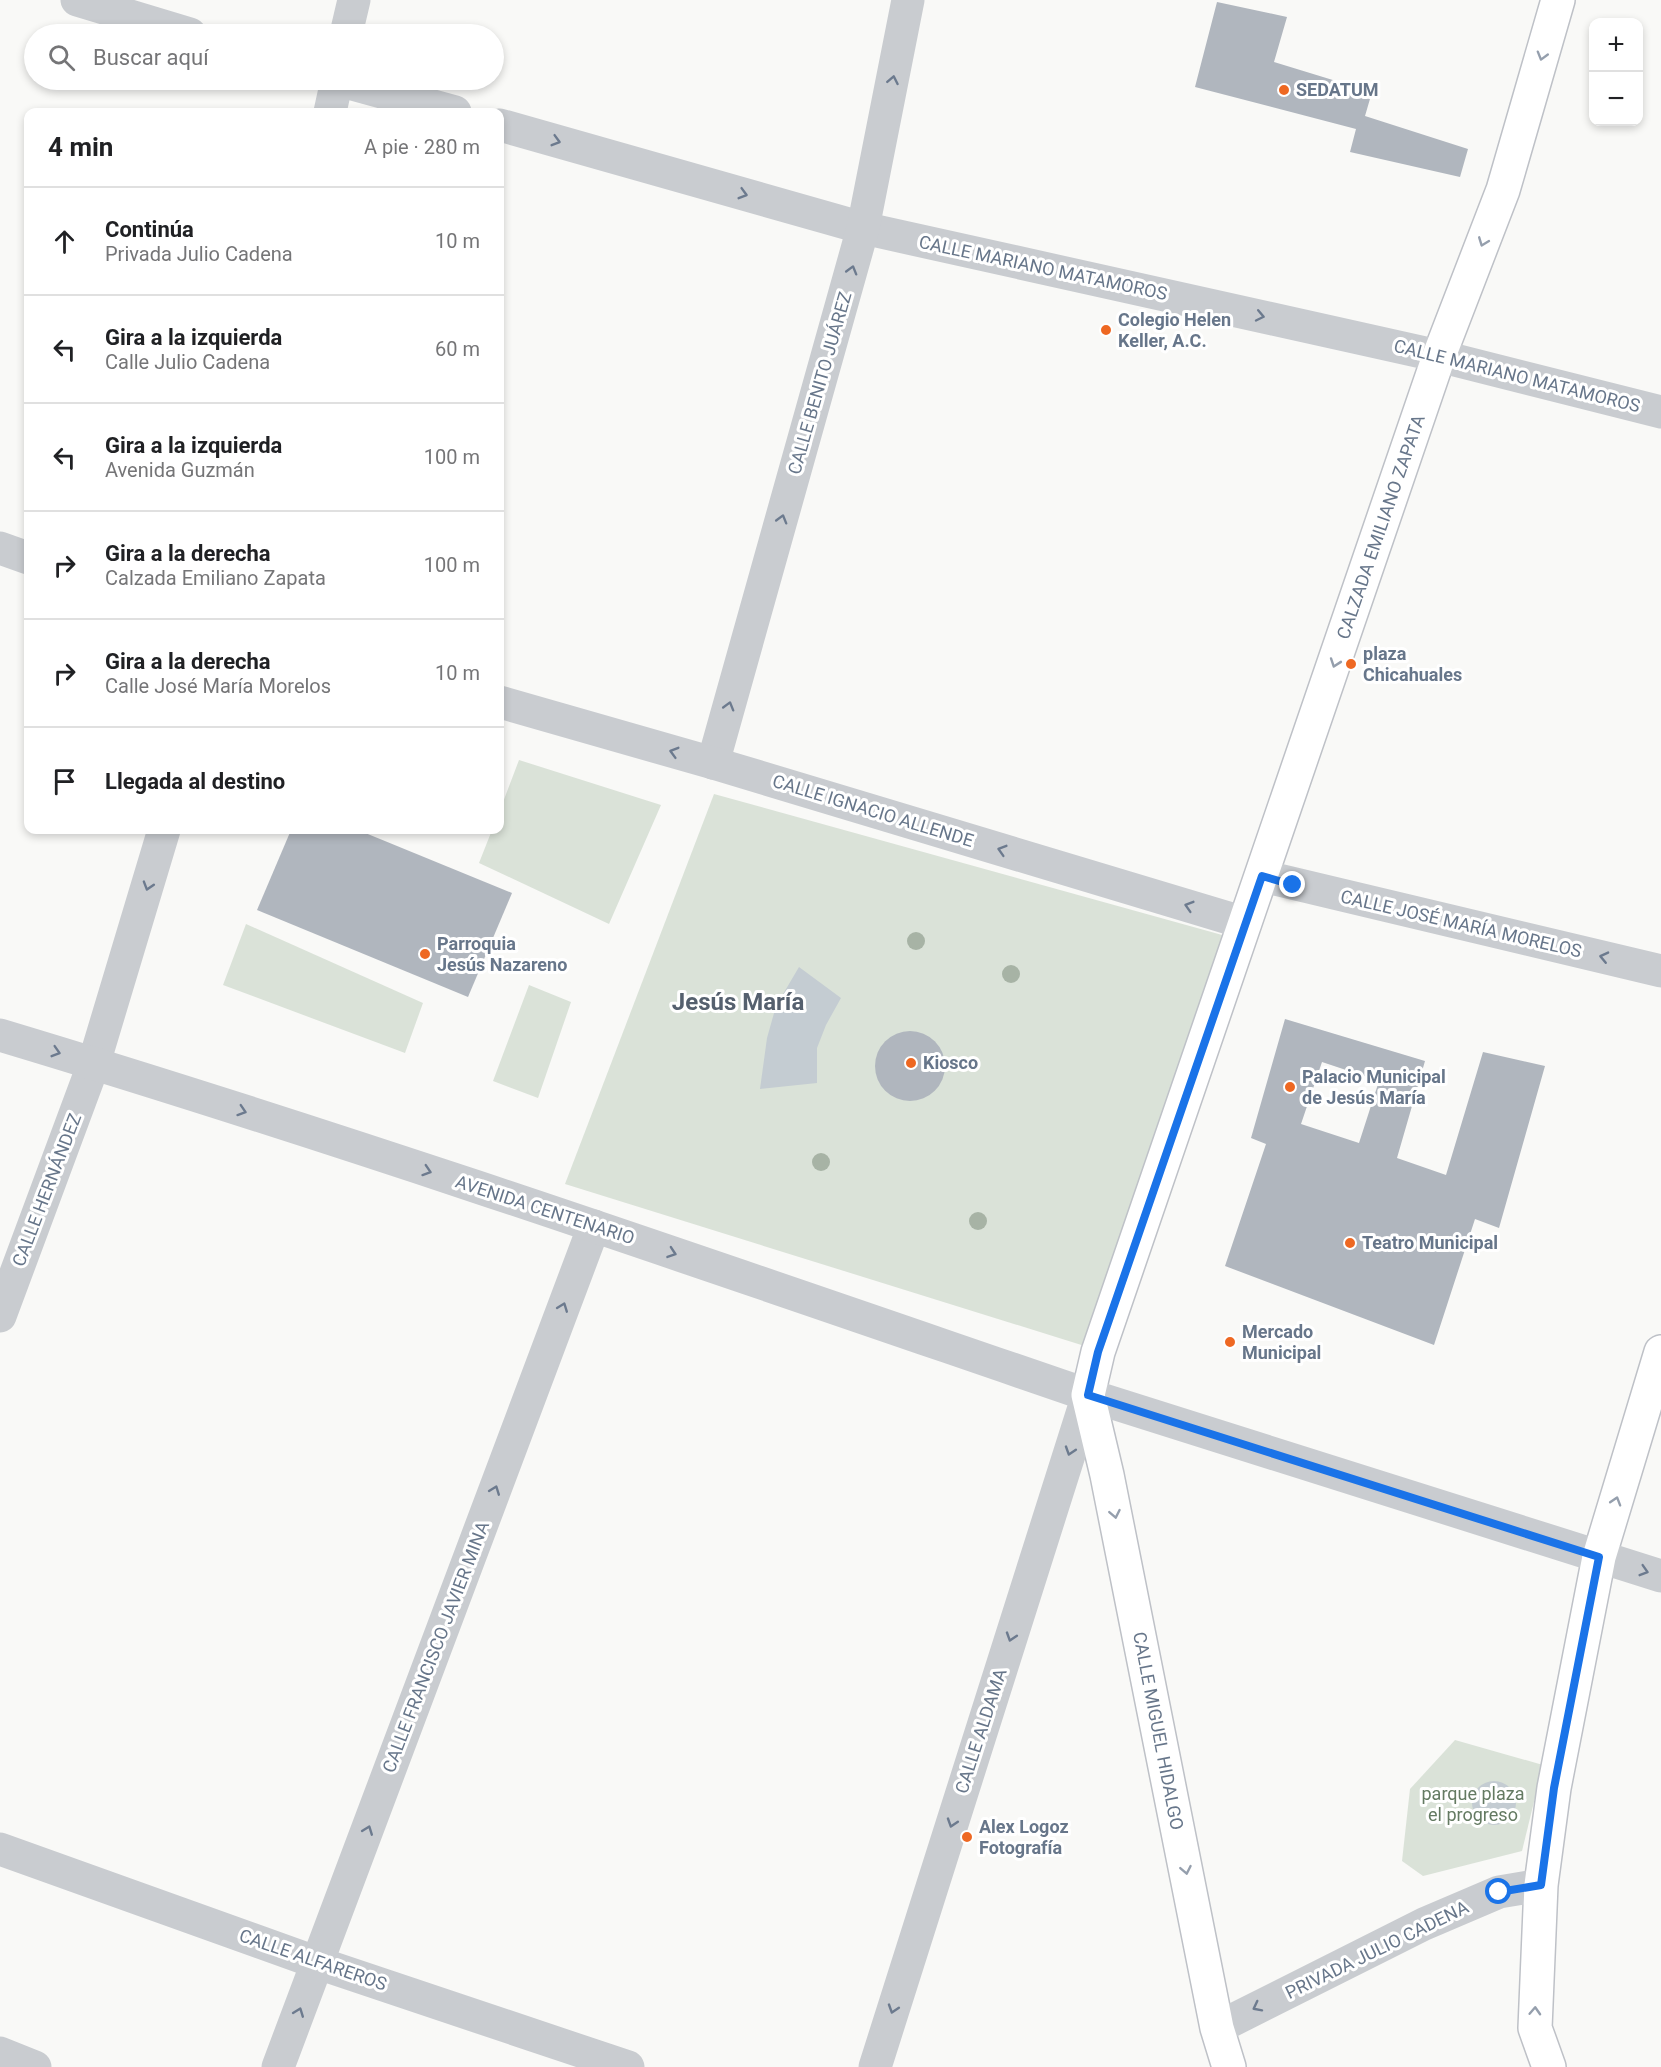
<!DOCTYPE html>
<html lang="es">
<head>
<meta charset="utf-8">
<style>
	:root { --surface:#fff; --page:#f6f6f6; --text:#202124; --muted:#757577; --line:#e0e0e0 }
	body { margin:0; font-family:Roboto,sans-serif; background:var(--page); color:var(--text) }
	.controls { position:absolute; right:18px; top:18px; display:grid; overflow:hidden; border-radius:12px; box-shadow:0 3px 9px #0003 }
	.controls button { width:54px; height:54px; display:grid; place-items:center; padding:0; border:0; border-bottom:2px solid var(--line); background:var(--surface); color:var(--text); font:30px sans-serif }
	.stop { position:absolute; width:18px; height:18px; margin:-14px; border:4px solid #1a73e8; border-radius:50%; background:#fff }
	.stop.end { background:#1a73e8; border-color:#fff; box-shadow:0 2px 6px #0008 }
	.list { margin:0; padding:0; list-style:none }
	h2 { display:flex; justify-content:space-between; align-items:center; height:78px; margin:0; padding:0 24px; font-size:26px }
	h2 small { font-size:20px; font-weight:400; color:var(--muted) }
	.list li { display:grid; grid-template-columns:39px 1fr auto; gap:18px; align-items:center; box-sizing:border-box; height:108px; padding:0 24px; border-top:2px solid var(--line) }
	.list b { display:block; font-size:22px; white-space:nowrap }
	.list p { margin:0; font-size:20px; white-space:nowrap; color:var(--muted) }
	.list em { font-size:20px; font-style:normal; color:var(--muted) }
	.icon { flex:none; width:33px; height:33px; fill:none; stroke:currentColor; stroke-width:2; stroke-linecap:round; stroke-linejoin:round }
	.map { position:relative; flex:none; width:1661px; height:2067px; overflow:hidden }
	.search { position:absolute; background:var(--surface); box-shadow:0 3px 9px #0003; left:24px; top:24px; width:480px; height:66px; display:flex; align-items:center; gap:15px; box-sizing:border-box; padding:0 21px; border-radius:33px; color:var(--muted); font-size:22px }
	.panel { position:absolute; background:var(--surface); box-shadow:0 3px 9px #0003; left:24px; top:108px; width:480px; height:726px; border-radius:12px }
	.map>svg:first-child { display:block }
</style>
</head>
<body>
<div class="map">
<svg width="1661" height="2067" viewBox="0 0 1661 2067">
	<rect width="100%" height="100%" fill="#f9f9f7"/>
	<!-- green -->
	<g fill="#dae2d8">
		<polygon points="519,760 661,805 609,924 479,863 492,830 500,830 500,810"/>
		<polygon points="714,794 1233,938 1091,1348 565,1184"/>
		<polygon points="246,924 423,1003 405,1053 223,985"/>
		<polygon points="529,985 571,1002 538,1098 493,1081"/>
		<polygon points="1455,1740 1543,1765 1522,1851 1423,1876 1402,1861 1410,1789"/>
	</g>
	<!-- water -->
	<g fill="#c4ccd2">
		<polygon points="799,967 841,998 826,1025 817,1048 817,1083 760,1089 767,1038 776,1006"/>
		<circle cx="1494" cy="1803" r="22"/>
	</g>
	<!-- building -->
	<g fill="#b0b6be" fill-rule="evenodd">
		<polygon points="1217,2 1287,17 1274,62 1372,92 1365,116 1468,149 1460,177 1350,152 1356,129 1195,87"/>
		<polygon points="291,830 358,830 512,893 468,997 257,910"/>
		<path d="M 1285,1019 L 1425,1061 L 1397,1158 L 1446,1175 L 1483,1052 L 1545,1066 L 1499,1228 L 1475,1219 L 1434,1345 L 1225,1266 L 1266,1144 L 1251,1138 ZM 1322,1062 L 1379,1081 L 1359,1143 L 1301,1124 Z"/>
		<circle cx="910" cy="1066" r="35"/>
	</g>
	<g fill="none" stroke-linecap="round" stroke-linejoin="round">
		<!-- secondary casing -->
		<g stroke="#bec1c7" stroke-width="36">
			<g id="secondary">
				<polyline points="1229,2067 1217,2028 1107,1475 1088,1395 1098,1352 1439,356 1503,190 1558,0"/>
				<polyline points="1549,2067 1535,2028 1541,1885 1554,1788 1599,1557 1661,1352"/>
			</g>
		</g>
		<!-- minor -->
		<g stroke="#c9ccd0" stroke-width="33">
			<polyline points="77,0 190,34"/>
			<polyline points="346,34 354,0"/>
			<polyline points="338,80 455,112"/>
			<polyline points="330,112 337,80"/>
			<polyline points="500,125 863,228 1439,356 1661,412"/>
			<polyline points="713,763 863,228 908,0"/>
			<polyline points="1262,876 1661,971"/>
			<polyline points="0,1316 94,1063 164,830"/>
			<polyline points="0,1849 318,1963 628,2067"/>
			<polyline points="1217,2028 1424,1924 1499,1892 1541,1885"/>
			<polyline points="278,2067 594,1226"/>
			<polyline points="875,2067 1088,1395 1661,1576"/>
		</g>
		<!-- tertiary -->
		<g stroke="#c9ccd0" stroke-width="33">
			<polyline points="0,548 28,558"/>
			<polyline points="500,702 713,763 1245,923"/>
			<path d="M 0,1035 C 366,1145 726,1271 1088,1395"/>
			<polyline points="0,2053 35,2067"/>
		</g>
		<!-- secondary -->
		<use href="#secondary" stroke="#fff" stroke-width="33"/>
	</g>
	<!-- trees -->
	<g fill="#a7b3a5">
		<circle cx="916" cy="941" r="9"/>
		<circle cx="1011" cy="974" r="9"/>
		<circle cx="821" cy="1162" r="9"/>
		<circle cx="978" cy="1221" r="9"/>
	</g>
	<!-- one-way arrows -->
	<defs><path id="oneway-chevron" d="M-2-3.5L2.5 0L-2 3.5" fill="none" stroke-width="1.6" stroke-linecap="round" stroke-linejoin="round" transform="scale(1.5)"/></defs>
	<g stroke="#959fad">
		<use href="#oneway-chevron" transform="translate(1542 56) rotate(106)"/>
		<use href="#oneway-chevron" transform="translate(1483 242) rotate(111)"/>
		<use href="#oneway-chevron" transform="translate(1335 663) rotate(109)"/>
		<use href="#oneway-chevron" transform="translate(1616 1501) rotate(-73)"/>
		<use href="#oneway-chevron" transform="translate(1115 1514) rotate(79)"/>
		<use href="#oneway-chevron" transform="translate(1186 1870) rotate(79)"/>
		<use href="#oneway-chevron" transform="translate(1535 2011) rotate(-87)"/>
	</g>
	<g stroke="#6c7a8e">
		<use href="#oneway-chevron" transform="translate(893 80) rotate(-79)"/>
		<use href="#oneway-chevron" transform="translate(556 141) rotate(16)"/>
		<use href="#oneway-chevron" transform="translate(743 194) rotate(16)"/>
		<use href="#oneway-chevron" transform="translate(852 270) rotate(-74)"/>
		<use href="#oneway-chevron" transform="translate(1260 316) rotate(12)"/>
		<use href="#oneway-chevron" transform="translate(782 519) rotate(-74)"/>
		<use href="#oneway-chevron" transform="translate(729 706) rotate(-74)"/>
		<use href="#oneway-chevron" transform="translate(674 752) rotate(-164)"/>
		<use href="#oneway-chevron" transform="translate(1002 850) rotate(-163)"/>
		<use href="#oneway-chevron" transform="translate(148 886) rotate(107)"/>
		<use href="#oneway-chevron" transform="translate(1189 906) rotate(-163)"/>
		<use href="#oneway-chevron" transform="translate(1604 957) rotate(-167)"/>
		<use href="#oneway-chevron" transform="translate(56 1052) rotate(17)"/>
		<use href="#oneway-chevron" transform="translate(242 1111) rotate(18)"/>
		<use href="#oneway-chevron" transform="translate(427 1171) rotate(18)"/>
		<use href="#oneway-chevron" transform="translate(672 1253) rotate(19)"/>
		<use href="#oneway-chevron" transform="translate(563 1307) rotate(-69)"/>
		<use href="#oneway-chevron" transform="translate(1070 1451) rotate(108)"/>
		<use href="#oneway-chevron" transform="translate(495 1490) rotate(-69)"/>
		<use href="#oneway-chevron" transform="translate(1644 1571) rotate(17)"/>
		<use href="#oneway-chevron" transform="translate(1011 1637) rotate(108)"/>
		<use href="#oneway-chevron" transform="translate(952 1823) rotate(108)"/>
		<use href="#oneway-chevron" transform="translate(368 1830) rotate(-69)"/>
		<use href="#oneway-chevron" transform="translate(1257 2007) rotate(153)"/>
		<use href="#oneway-chevron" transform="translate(893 2009) rotate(108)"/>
		<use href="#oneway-chevron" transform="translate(299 2012) rotate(-69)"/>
	</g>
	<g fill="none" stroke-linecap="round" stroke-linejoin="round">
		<!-- route -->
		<polyline stroke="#1a73e8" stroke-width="8" points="1293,885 1262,876 1098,1352 1088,1395 1599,1557 1554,1788 1541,1885 1499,1892"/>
	</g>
	<!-- markers -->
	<g fill="#ee6822" stroke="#fff" stroke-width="2">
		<circle cx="1284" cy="90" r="6"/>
		<circle cx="1106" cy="330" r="6"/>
		<circle cx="1351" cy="664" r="6"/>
		<circle cx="425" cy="954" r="6"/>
		<circle cx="911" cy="1063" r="6"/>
		<circle cx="1290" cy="1087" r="6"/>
		<circle cx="1350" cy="1243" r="6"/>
		<circle cx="1230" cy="1342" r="6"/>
		<circle cx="967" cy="1837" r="6"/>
	</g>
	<g text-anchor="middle" stroke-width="6" stroke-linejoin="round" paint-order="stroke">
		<!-- poi labels -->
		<g font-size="18" font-weight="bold" fill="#67768a" stroke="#fff" text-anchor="start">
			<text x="1296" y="96">SEDATUM</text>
			<text x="1118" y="326">Colegio Helen<tspan x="1118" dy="21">Keller, A.C.</tspan></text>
			<text x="1363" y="660">plaza<tspan x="1363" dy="21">Chicahuales</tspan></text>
			<text x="437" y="950">Parroquia<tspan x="437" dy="21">Jesús Nazareno</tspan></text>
			<text x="923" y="1069">Kiosco</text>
			<text x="1302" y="1083">Palacio Municipal<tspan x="1302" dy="21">de Jesús María</tspan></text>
			<text x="1362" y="1249">Teatro Municipal</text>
			<text x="1242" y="1338">Mercado<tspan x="1242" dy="21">Municipal</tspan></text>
			<text x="979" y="1833">Alex Logoz<tspan x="979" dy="21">Fotografía</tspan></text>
		</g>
		<!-- street labels -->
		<g font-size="18" fill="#67768a" stroke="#fff">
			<text transform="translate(1043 268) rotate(12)" y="6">CALLE MARIANO MATAMOROS</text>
			<text transform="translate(1517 376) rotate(14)" y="6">CALLE MARIANO MATAMOROS</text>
			<text transform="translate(820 383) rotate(-74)" y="6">CALLE BENITO JUÁREZ</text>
			<text transform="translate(1381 527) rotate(-71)" y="6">CALZADA EMILIANO ZAPATA</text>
			<text transform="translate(873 811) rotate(17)" y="6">CALLE IGNACIO ALLENDE</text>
			<text transform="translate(1461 924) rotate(13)" y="6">CALLE JOSÉ MARÍA MORELOS</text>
			<text transform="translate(47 1190) rotate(-69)" y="6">CALLE HERNÁNDEZ</text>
			<text transform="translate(545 1210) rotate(18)" y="6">AVENIDA CENTENARIO</text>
			<text transform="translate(436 1647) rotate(-69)" y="6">CALLE FRANCISCO JAVIER MINA</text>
			<text transform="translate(981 1731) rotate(-72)" y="6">CALLE ALDAMA</text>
			<text transform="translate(1158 1731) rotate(79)" y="6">CALLE MIGUEL HIDALGO</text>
			<text transform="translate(1377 1950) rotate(-26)" y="6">PRIVADA JULIO CADENA</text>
			<text transform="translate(313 1960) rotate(19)" y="6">CALLE ALFAREROS</text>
		</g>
		<!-- park labels -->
		<g font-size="18" fill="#647a62" stroke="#fff">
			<text x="1473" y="1800">parque plaza<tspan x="1473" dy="21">el progreso</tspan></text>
		</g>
		<!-- district labels -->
		<g font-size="24" font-weight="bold" fill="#55606e" stroke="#fff">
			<text x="738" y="1010">Jesús María</text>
		</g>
	</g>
</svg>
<div class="controls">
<button>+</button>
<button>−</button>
</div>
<div class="stop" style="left:1499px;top:1892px"></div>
<div class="stop end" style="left:1293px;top:885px"></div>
<div class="search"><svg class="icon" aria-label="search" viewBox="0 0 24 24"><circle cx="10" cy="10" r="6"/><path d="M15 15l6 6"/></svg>Buscar aquí</div>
<section class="panel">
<h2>4 min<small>A pie · 280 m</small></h2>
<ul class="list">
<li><svg class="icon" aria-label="ahead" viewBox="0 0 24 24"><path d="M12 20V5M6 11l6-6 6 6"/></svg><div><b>Continúa</b><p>Privada Julio Cadena</p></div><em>10 m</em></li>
<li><svg class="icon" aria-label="left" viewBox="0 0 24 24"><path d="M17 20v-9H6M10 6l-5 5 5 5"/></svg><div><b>Gira a la izquierda</b><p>Calle Julio Cadena</p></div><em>60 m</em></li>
<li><svg class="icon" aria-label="left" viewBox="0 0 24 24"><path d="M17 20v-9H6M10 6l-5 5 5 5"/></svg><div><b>Gira a la izquierda</b><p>Avenida Guzmán</p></div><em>100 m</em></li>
<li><svg class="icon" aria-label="right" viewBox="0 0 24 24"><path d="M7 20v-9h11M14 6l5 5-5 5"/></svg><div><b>Gira a la derecha</b><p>Calzada Emiliano Zapata</p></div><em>100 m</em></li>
<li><svg class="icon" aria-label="right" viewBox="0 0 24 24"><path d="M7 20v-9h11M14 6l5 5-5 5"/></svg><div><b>Gira a la derecha</b><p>Calle José María Morelos</p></div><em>10 m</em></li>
<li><svg class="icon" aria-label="arrive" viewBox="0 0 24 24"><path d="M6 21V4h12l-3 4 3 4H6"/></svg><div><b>Llegada al destino</b></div></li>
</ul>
</section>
</div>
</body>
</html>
